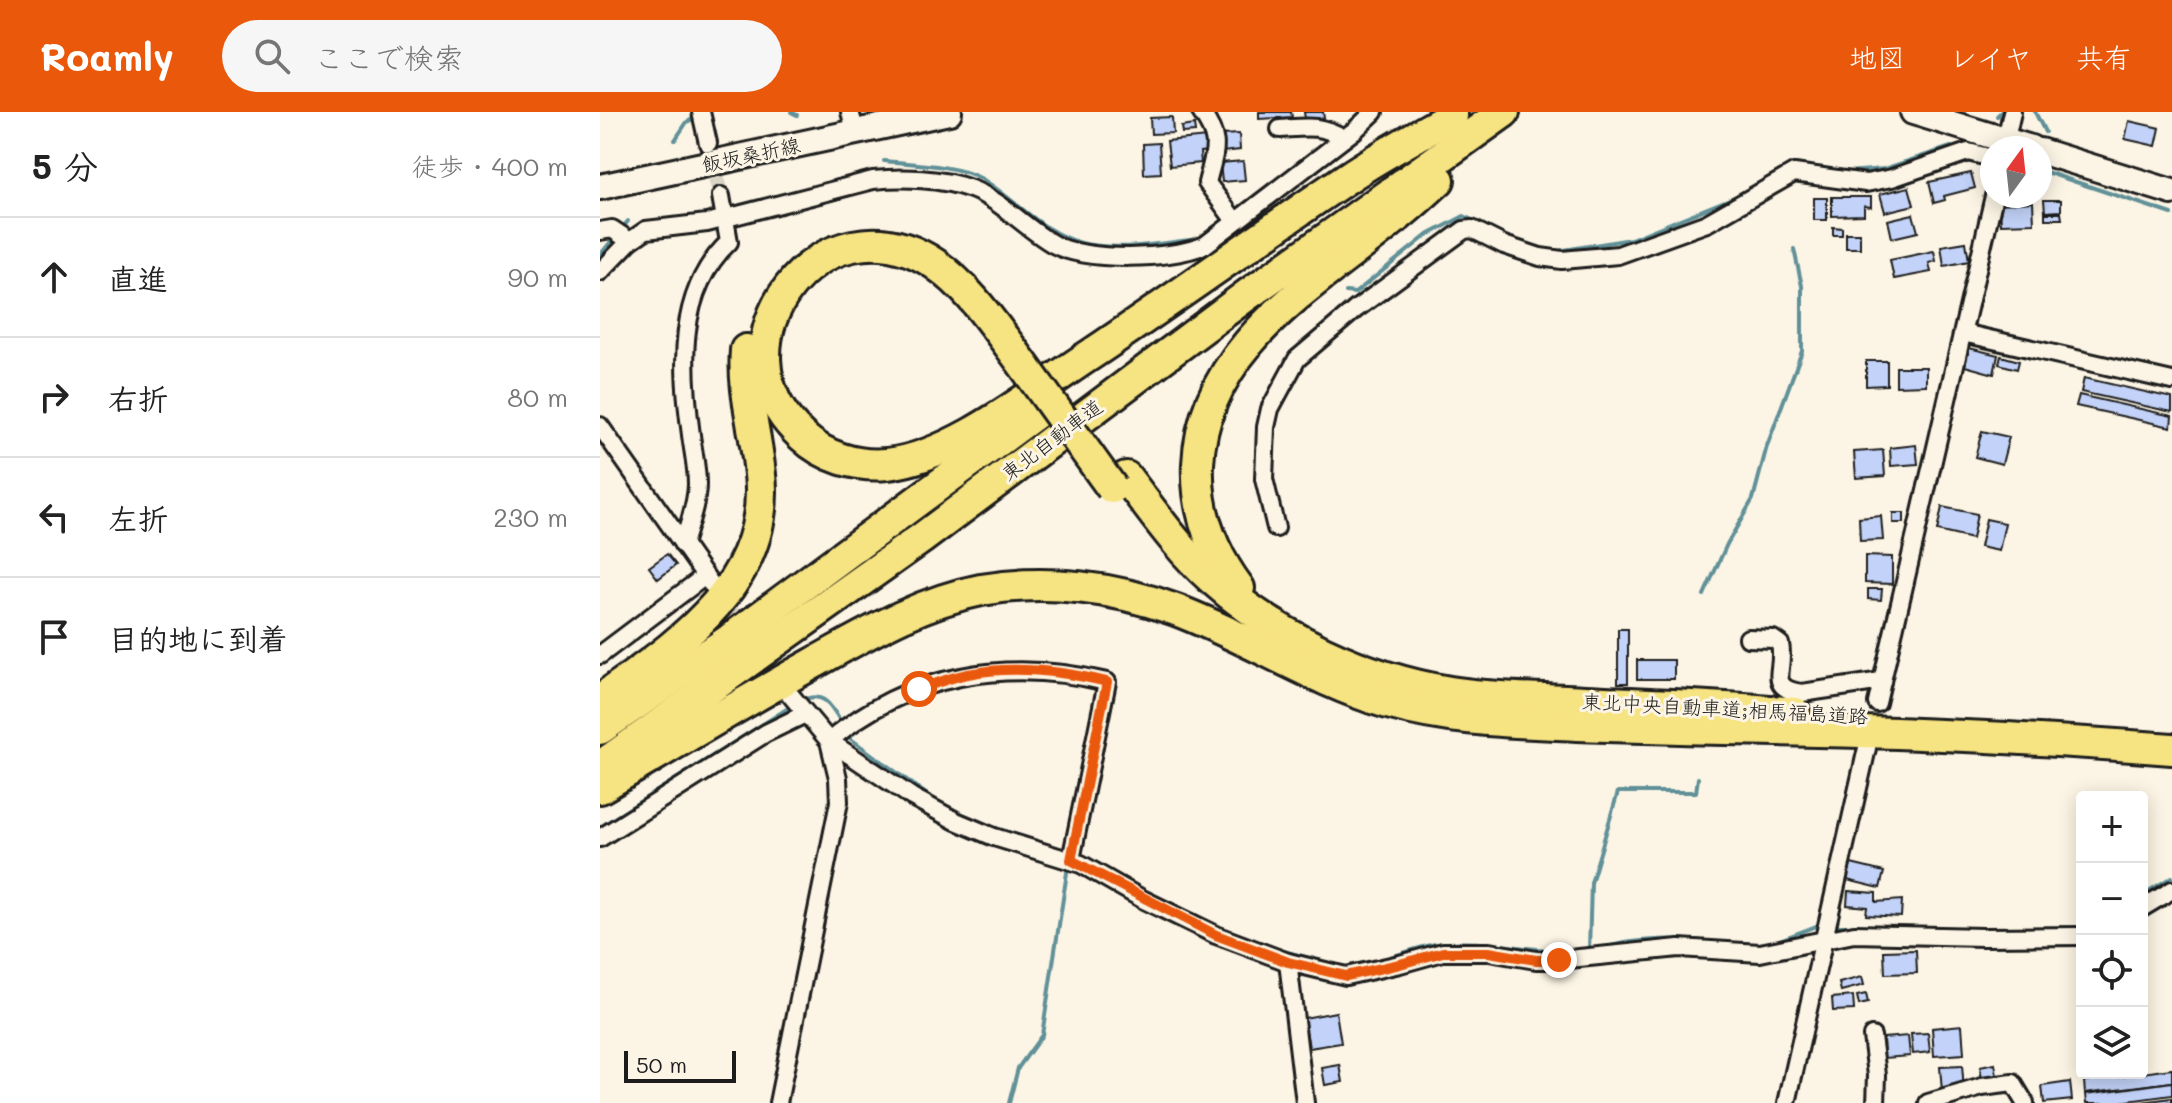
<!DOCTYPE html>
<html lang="ja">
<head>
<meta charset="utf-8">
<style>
	:root { --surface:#fff; --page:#f6f6f6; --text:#222; --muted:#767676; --line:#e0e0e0; --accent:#ea580c }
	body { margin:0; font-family:Mali,"Klee One",sans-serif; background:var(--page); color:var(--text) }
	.controls { position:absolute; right:24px; bottom:24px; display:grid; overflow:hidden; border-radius:8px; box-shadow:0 4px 20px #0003 }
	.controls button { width:72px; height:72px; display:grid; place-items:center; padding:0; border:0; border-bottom:2px solid var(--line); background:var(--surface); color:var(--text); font:40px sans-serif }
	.compass { position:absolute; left:1380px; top:24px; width:72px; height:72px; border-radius:50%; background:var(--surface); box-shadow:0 4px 20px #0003; rotate:15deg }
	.scale { position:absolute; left:24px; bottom:20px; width:112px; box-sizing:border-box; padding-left:8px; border:4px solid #1c1c1c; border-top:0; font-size:22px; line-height:28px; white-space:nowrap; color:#1c1c1c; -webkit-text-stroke:6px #fcf5e5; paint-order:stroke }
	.stop { position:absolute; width:24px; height:24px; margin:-18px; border:6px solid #ea580c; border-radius:50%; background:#fff }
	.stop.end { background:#ea580c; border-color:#fff; box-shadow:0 2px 8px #0008 }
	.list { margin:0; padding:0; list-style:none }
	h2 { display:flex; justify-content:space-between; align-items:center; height:104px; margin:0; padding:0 32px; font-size:34px }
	h2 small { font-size:26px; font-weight:400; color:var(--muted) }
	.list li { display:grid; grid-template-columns:52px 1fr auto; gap:24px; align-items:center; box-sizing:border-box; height:120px; padding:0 32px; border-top:2px solid var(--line) }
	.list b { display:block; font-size:30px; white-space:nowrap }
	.list em { font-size:26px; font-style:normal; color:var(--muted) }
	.icon { flex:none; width:44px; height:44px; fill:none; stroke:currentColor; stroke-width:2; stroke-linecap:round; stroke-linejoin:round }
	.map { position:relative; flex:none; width:1572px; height:991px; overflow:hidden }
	header { display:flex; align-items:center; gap:48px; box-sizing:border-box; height:112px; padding:0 40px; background:var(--accent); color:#fff }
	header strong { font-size:38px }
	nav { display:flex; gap:44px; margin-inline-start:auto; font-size:28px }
	.search { width:560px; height:72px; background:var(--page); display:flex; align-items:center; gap:20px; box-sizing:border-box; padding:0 28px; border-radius:44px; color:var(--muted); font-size:30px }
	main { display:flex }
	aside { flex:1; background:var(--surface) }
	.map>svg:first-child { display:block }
</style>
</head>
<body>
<header>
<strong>Roamly</strong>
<div class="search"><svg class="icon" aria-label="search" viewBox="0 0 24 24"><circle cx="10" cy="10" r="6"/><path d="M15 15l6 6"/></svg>ここで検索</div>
<nav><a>地図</a><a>レイヤ</a><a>共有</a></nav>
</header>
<main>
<aside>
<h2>5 分<small>徒歩 · 400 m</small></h2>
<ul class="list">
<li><svg class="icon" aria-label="ahead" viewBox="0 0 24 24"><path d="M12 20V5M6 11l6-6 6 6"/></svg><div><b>直進</b></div><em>90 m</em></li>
<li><svg class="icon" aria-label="right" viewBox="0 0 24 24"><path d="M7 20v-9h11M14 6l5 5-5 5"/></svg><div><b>右折</b></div><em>80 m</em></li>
<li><svg class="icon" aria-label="left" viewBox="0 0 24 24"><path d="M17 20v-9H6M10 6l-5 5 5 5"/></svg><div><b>左折</b></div><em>230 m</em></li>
<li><svg class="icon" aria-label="arrive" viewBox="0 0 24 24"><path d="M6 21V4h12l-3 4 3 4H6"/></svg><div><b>目的地に到着</b></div></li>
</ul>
</aside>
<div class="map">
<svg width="1572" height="991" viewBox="0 0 1572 991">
	<rect width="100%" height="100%" fill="#fcf5e5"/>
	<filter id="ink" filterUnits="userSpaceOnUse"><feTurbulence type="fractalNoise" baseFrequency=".0125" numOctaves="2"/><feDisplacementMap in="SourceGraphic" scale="16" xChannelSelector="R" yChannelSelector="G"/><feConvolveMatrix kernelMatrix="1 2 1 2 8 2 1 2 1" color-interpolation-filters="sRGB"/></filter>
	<g filter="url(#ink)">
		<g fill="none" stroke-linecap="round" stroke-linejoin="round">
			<!-- stream -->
			<g stroke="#609098" stroke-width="4">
				<polyline points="191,0 197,3"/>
				<polyline points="1435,0 1445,20"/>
				<polyline points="1397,4 1401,0"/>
				<polyline points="75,28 87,10 96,5"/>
				<path d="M 284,49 C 312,52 358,53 382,67 C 415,87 442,121 481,131 C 519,140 560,131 598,127"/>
				<polyline points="1440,58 1572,102"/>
				<polyline points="1149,78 1194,52 1247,60 1284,57 1351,35"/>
				<polyline points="20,119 28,109"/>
				<polyline points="952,140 1031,127 1142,82"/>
				<polyline points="0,143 14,126"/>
				<polyline points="746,180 755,181 826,124 864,104 910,127"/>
				<polyline points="1104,483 1127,432 1153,387 1167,334 1202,239 1202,174 1194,137"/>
				<path d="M 201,589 C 225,577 232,596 244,615"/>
				<polyline points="248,622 251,627 333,687"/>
				<polyline points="384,712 428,727"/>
				<polyline points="0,715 193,593"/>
				<polyline points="482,744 559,787"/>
				<polyline points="1542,783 1572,765"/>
				<polyline points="1233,814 1256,814"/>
				<polyline points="1152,833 1167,833 1216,814 1224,814"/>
				<polyline points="672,836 744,855 757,854"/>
				<path d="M 998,837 C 1039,825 1081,826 1124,831"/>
				<polyline points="989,839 991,771 1018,680 1096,680 1098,666"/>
				<path d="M 781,848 C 799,843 818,835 836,832 C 881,826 925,839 969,839"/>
				<polyline points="409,991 418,956 442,923 468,754"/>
			</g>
		</g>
		<!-- building -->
		<g fill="#c2d2f8" stroke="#1c1c1c" stroke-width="2">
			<polygon points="659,0 691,0 692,5 659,7"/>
			<polygon points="704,0 723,0 724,6 705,7"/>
			<polygon points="572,5 573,21 551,22 550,6"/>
			<polygon points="1529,9 1560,16 1556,34 1525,27"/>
			<polygon points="594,13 595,20 582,21 581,15"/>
			<polygon points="639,22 640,38 622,40 621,23"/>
			<polygon points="607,25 609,39 600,40 601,51 570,54 567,29"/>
			<polygon points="559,31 561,61 544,62 543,32"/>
			<polygon points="643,49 645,68 622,70 620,51"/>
			<polygon points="1371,61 1375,76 1344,84 1345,88 1334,91 1329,70"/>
			<polygon points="1309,75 1314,93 1285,100 1280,82"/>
			<polygon points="1232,85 1271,85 1271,95 1264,94 1264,103 1232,104"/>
			<rect x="1214" y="86" width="13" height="22"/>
			<polygon points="1444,88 1461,88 1461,99 1445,100"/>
			<polygon points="1433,90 1434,111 1401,112 1400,92"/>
			<polygon points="1445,101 1461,101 1462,107 1445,107"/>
			<polygon points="1313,102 1318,120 1292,126 1288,108"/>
			<polygon points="1233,115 1242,116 1242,123 1233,123"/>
			<rect x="1246" y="121" width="14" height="15"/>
			<polygon points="1366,130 1369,149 1344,154 1341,134"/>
			<polygon points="1334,139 1336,149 1329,151 1331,160 1294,167 1290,148"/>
			<polygon points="1369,236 1398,243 1394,262 1365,254"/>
			<polygon points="1401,244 1419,249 1417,257 1399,252"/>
			<polygon points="1266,249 1287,249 1287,273 1266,274"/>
			<polygon points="1296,255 1326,255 1326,273 1296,274"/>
			<polygon points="1484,266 1572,286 1572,300 1481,280"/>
			<polygon points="1479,283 1572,304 1571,315 1476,294"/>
			<polygon points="1382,319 1409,325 1402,352 1375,345"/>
			<polygon points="1316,333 1318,352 1291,354 1290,336"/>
			<polygon points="1283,338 1285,364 1256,366 1254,340"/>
			<polygon points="1342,395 1377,402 1372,427 1337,419"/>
			<rect x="1293" y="401" width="11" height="10"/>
			<polygon points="1281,404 1283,428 1260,429 1259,406"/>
			<polygon points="1386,407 1405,411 1399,439 1380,435"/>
			<polygon points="67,442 76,453 58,467 49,455"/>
			<polygon points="1265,444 1292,445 1292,472 1265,471"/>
			<polygon points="1268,477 1282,477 1281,488 1268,487"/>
			<rect x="1018" y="517" width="10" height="54"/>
			<rect x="1037" y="548" width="37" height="19"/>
			<polygon points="1251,752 1284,760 1280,776 1247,768"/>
			<polygon points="1248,779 1276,781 1276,790 1302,788 1301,805 1266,803 1267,795 1247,793"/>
			<polygon points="1316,838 1317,861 1285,862 1284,839"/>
			<polygon points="1262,865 1264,873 1241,879 1239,871"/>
			<polygon points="1266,882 1268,891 1259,893 1257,884"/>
			<polygon points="1253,884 1254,898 1233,899 1232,886"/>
			<polygon points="736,900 741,931 709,936 704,906"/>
			<polygon points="1362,913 1364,942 1334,944 1332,916"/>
			<polygon points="1328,921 1330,940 1313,942 1311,922"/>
			<polygon points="1308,924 1310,944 1284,946 1283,926"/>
			<polygon points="1395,952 1397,964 1382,967 1380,955"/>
			<polygon points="740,953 743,970 725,973 722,956"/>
			<polygon points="1362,954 1364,978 1342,980 1340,955"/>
			<polygon points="1572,957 1572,970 1485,981 1484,969"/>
			<polygon points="1470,970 1472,988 1444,991 1442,974"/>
			<polygon points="1572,970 1572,983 1513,991 1487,991 1486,982"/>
			<polygon points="1572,986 1572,991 1535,991"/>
		</g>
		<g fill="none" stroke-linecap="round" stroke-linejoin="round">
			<!-- street-tunnel -->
			<g stroke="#dad4c7" stroke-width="16" stroke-dasharray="16 8" stroke-linecap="butt">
				<polyline points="110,43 121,84"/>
				<polyline points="117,481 183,573"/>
			</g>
			<!-- street casing -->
			<g stroke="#1c1c1c" stroke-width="22">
				<g id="street">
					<polyline points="101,0 108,31"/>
					<polyline points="250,0 256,21"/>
					<path d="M 601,0 C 622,29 615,38 607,71 L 635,109"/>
					<path d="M 680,17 C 708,15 719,12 744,26"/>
					<polyline points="1404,36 1412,0"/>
					<polyline points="0,119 12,117 30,129"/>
					<path d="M 0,160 L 30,129 L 46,118 L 107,111 L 273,68 C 303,65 341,66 371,77 C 401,88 425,116 453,132 C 486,150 571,148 605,133 L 755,18 L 774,0"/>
					<polyline points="1363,221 1572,269"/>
					<polyline points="0,314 111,472"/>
					<polyline points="676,416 664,367 666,315 670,297 697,247 756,197 864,118 872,117 904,133 940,145 962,148 1018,143 1107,111 1194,61 1266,71 1292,66 1368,40 1392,46"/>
					<path d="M 83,433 C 88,414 97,392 97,372 C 97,356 93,339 91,323 C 82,256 76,180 129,130 L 121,84"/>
					<path d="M 1148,526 L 1173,527 L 1180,532 C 1186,557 1165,576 1202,581 L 1282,569"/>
					<polyline points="0,543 105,464"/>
					<polyline points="1277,591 1394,84"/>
					<polyline points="0,726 166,621 205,602"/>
					<path d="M 471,748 L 507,570 C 407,546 309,561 229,629 L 312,685 L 356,709 L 394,725 L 481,752 L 544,788 L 616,823 L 688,850 L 746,864 L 800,852 L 843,840 L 889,840 L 936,848 L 959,848 L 1079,836 L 1160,841 L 1254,822 L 1383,825 L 1482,824"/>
					<polyline points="1542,796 1572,778"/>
					<polyline points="688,850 705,991"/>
					<polyline points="1272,924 1277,963 1276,991"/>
					<polyline points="178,991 239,690 238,666 229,629 188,580"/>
					<polyline points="1187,991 1267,636"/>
					<polyline points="1328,991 1382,975 1413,971 1425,991"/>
				</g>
			</g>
			<!-- secondary casing -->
			<g stroke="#1c1c1c" stroke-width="30">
				<g id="secondary">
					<polyline points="1313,0 1431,36"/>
					<polyline points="1440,39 1572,80"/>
					<polyline points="0,75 349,0"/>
				</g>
			</g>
			<!-- highway casing -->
			<g stroke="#1c1c1c" stroke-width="36">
				<g id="highway">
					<path d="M 420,248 C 395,215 370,176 335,152 C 222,76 103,233 202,324 C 224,345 257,355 287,352 C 355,345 433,280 490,243 C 577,185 661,124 747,66 C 781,43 817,24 852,4"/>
					<path d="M 526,365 C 553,400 578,437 612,467 C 677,525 764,566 850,580 C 888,586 927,586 965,588 C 1042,592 1118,594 1195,601"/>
					<path d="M 639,476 C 612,440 596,398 598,352 C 603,232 717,172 798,104 C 812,93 826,80 839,68"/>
					<path d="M 0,588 C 72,535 162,480 161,378 C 160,331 142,285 146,238"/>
					<polyline points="0,617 129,528 439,299"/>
					<polyline points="5,651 322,426 647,183 904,0"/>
					<path d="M 0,676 C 71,634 142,591 214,551 C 268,521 320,490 381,478 C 446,467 514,475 576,498 C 648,525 714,569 788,591 C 850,609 913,610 977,613 C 1057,616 1136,617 1217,619 C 1335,621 1454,628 1572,637"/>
				</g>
			</g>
			<!-- street -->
			<use href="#street" stroke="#fcf5e5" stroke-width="16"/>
			<!-- secondary -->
			<use href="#secondary" stroke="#fcf5e5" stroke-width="24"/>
			<!-- highway -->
			<use href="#highway" stroke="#f6e381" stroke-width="30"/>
			<!-- highway-bridge casing -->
			<g stroke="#1c1c1c" stroke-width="36" stroke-linecap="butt">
				<polyline id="highway-bridge" points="420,248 512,376"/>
			</g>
			<!-- highway-bridge -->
			<use href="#highway-bridge" stroke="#f6e381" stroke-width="30"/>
		</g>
	</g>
	<g fill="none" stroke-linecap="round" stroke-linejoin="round" filter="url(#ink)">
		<!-- route -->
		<path stroke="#ea580c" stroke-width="10" d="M 319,577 C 335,572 351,565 368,562 C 414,553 462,559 507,570 L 471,748 L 616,823 L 688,850 L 746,864 L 800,852 L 843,840 L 889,840 L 936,848 L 959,848"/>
	</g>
	<g text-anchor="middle" stroke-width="6" stroke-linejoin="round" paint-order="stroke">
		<!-- street labels -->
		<g font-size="20" fill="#1c1c1c" stroke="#fcf5e5">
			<text transform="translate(151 43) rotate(-12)" y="7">飯坂桑折線</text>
			<text transform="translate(452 328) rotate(-37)" y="7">東北自動車道</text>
			<text transform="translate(1125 597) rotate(3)" y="7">東北中央自動車道;相馬福島道路</text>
		</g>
	</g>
</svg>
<div class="controls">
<button>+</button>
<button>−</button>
<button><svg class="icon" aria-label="locate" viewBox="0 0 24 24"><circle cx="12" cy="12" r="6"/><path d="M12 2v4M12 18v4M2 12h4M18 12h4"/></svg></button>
<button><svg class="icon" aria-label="layers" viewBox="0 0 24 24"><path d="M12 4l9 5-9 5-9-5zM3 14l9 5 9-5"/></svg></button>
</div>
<svg class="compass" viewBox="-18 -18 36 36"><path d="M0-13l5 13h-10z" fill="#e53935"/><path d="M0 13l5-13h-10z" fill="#767676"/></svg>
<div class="scale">50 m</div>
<div class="stop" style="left:319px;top:577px"></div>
<div class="stop end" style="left:959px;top:848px"></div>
</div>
</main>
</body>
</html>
